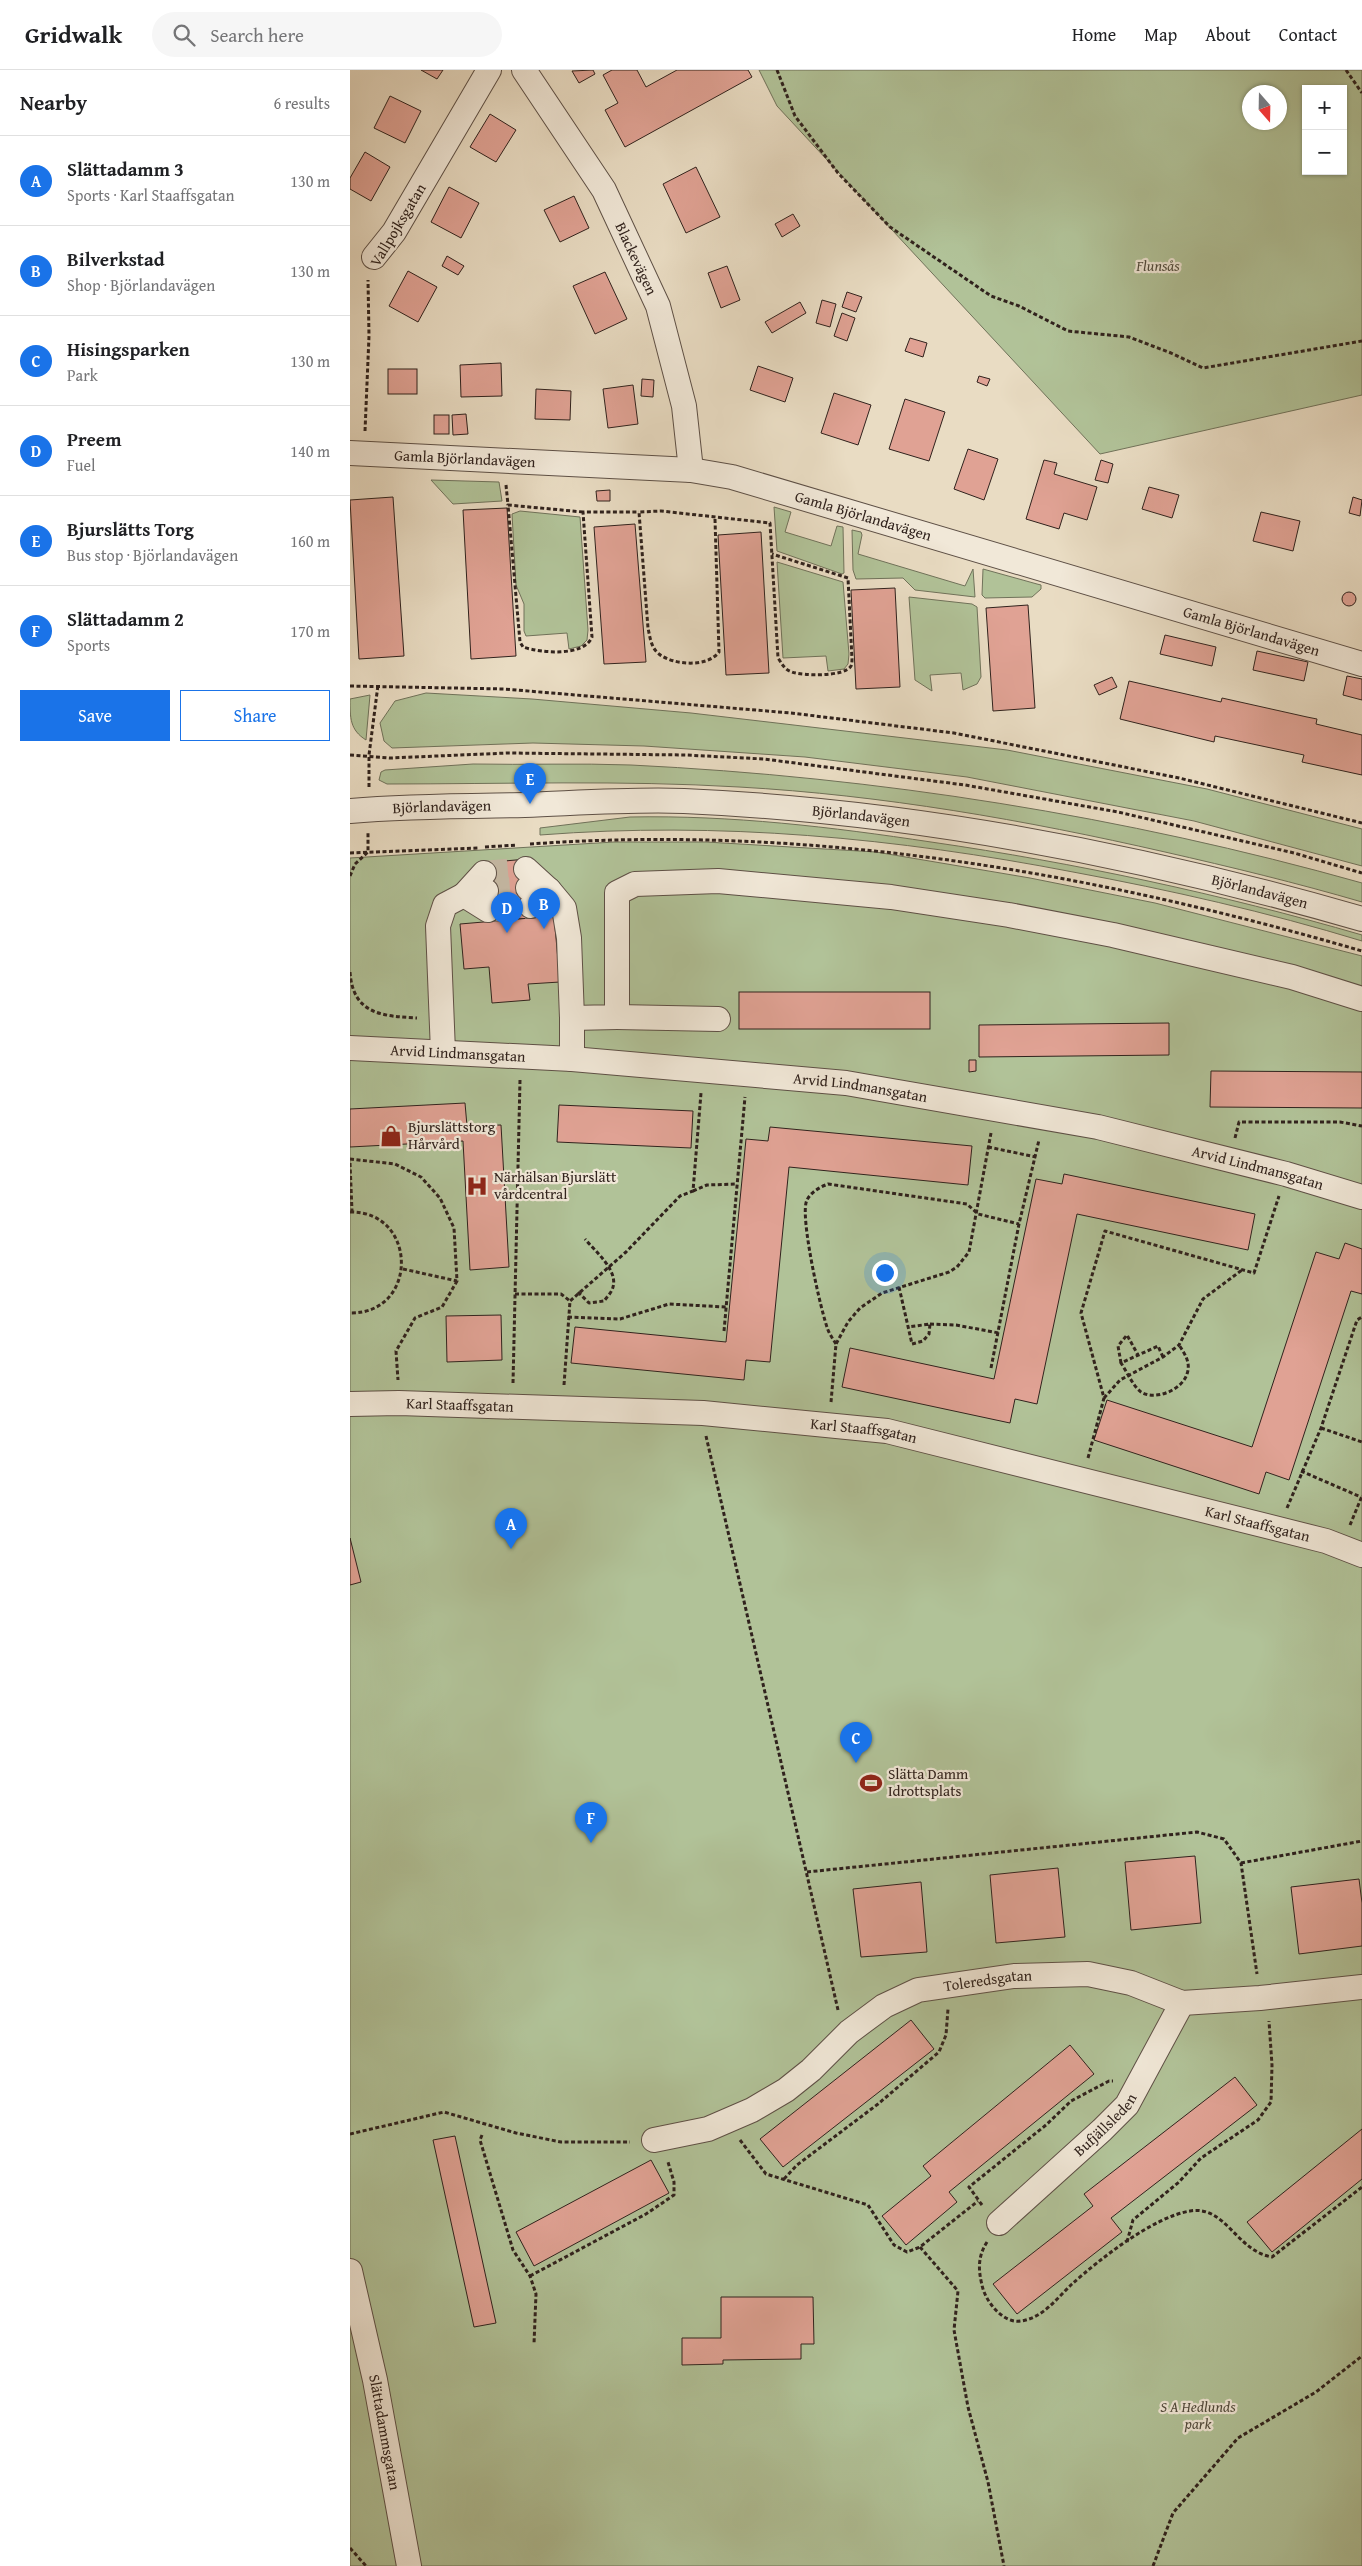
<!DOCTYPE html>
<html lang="en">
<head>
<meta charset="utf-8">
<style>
	:root { --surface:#fff; --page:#f6f6f6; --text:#202124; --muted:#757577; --line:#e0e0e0; --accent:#1a73e8 }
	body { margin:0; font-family:"Gentium Book Plus",serif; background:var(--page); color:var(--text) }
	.controls { position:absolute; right:15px; top:15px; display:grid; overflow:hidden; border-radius:0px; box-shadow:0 1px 4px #0004 }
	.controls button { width:45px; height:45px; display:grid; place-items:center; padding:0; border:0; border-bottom:1px solid var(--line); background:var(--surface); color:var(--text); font:25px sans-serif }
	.compass { position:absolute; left:892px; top:15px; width:45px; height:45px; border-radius:50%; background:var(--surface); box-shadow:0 1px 4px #0004; rotate:160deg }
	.you { position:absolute; left:534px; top:1202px; width:18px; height:18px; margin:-12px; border:4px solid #fff; border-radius:50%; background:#1a73e8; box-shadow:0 0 0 8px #1a73e833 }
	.badge { display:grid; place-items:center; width:32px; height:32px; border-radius:50%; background:var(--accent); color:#fff; font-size:16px; font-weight:700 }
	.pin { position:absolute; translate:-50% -41px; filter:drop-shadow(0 1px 2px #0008) }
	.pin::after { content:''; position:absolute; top:26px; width:18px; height:15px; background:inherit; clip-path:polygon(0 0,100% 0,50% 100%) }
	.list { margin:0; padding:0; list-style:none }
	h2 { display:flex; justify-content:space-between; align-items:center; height:65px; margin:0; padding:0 20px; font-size:21px }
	h2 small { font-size:16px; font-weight:400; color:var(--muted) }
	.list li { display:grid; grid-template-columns:32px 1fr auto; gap:15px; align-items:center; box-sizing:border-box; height:90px; padding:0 20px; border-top:1px solid var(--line) }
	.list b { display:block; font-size:19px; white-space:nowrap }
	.list p { margin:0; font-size:16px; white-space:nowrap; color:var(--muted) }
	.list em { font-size:16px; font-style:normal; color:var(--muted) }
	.actions { display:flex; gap:10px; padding:15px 20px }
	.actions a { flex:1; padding:11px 0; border:1px solid var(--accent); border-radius:0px; text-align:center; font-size:18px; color:var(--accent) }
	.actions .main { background:var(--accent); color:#fff }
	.icon { flex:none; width:28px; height:28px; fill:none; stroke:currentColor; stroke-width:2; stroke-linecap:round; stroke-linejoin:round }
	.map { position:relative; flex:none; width:1012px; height:2496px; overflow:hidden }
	header { display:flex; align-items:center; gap:30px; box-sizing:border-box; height:70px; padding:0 25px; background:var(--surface); border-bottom:1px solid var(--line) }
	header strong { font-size:24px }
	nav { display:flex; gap:28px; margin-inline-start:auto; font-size:18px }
	.search { width:350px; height:45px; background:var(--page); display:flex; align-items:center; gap:12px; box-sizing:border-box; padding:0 18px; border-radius:28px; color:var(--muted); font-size:19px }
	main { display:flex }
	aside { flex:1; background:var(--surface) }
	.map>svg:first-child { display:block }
</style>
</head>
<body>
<header>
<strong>Gridwalk</strong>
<div class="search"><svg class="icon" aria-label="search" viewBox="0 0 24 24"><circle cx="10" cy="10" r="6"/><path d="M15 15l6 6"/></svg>Search here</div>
<nav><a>Home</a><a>Map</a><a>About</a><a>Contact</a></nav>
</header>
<main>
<aside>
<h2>Nearby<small>6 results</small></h2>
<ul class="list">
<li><span class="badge">A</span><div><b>Slättadamm 3</b><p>Sports · Karl Staaffsgatan</p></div><em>130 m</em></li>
<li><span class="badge">B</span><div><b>Bilverkstad</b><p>Shop · Björlandavägen</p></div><em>130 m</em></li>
<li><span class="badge">C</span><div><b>Hisingsparken</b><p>Park</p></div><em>130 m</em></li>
<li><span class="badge">D</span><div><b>Preem</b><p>Fuel</p></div><em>140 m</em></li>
<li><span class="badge">E</span><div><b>Bjurslätts Torg</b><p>Bus stop · Björlandavägen</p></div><em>160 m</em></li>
<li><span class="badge">F</span><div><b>Slättadamm 2</b><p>Sports</p></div><em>170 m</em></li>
</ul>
<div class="actions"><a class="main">Save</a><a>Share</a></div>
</aside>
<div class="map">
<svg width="1012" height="2496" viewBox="0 0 1012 2496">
	<rect width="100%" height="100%" fill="#e9dcc3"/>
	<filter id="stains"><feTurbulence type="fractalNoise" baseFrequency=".004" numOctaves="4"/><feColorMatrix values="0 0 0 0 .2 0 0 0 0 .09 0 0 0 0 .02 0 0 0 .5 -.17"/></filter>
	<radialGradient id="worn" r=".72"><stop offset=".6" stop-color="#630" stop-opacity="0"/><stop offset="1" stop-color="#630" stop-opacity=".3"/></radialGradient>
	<!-- green -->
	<g fill="#b1c298" stroke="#70725a" fill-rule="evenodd">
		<path d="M 409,0 L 1012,0 L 1012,325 L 750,384 L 427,36 ZM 956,19 L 993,19 L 993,101 L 956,101 ZM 899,22 L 929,22 L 929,52 L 899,52 Z"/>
		<polygon points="81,410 149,412 152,431 103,434"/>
		<polygon points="424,437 441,442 435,462 481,476 487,456 493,457 494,503 492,504 427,481"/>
		<polygon points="170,441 230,447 238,560 237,570 231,576 219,579 217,563 176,566 174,561 174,534 166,515 162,444"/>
		<polygon points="502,460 511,462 512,465 508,484 615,516 623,499 625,527 565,520 553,508 506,509 503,500"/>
		<polygon points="427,492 493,512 499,584 498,594 494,599 478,601 476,586 433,588"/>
		<polygon points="633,499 687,514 691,515 691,519 682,527 635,528 632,525"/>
		<polygon points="559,527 622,534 627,537 631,607 627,614 613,620 611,603 580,605 582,621 565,610"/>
		<polygon points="76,623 182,629 341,643 657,680 857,719 1012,759 1012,796 844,751 617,707 455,687 294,676 183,673 42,678 34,671 30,653 45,631"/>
		<path d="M 20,625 L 16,670 C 0,660 0,648 0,629 Z"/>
		<path d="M 123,694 C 175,695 229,693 281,695 C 528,707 774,746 1012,813 L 1012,832 C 947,813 881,797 815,782 C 675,750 532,725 389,717 C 272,710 154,714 37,714 L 29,710 L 31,702 L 35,700 Z"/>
		<path d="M 280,747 C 382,745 481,757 581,772 C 726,793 871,824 1012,865 L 1012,871 C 917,842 820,820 723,802 C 547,768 369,751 190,765 L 190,758 Z"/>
		<polygon points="264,772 356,772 526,782 680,808 805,833 1012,886 1012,2496 0,2496 0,788"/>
	</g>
	<!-- building -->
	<g fill="#e0a294" stroke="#30221d">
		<polygon points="71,0 93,0 87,9"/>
		<polygon points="243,0 245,4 229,13 222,1"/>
		<polygon points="262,0 287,0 296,17 327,0 398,0 402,7 275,77 255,40 268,33 253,5"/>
		<polygon points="40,26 71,41 55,73 24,58"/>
		<polygon points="140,44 166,60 146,92 120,77"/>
		<polygon points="15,82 40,97 21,131 0,119 0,108"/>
		<polygon points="346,97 370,147 336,163 313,114"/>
		<polygon points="99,117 129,133 111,168 81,152"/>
		<polygon points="224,126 239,158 210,172 194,140"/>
		<polygon points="443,144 450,156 432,167 425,154"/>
		<polygon points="97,186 114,196 108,205 92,196"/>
		<polygon points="377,196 390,230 371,238 358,203"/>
		<polygon points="58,201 87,217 68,252 39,236"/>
		<polygon points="255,202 277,249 245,264 223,216"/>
		<polygon points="497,222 512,227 506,242 492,237"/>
		<polygon points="472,230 486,234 480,257 466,253"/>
		<polygon points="450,232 456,243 422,263 415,252"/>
		<polygon points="492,243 505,248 497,271 484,266"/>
		<polygon points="560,268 577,273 573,287 555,281"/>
		<polygon points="151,293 152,326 111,327 110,295"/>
		<polygon points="408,296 443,308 435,332 400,320"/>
		<rect x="38" y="299" width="29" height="25"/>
		<polygon points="629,306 640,309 637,316 627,312"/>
		<polygon points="292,309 304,310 303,327 291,326"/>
		<polygon points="283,315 288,354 258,358 253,319"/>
		<polygon points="186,319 221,321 220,350 185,349"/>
		<polygon points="484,323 521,335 508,375 471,363"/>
		<polygon points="555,329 595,342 579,391 539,379"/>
		<polygon points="116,344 118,364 103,365 102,345"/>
		<rect x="84" y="345" width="15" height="19"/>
		<polygon points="618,379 648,389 634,430 604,419"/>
		<polygon points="694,390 707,393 704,404 747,417 737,450 714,443 709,459 676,449"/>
		<polygon points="751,390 763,394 758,413 745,410"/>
		<polygon points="799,417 829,425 822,448 792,439"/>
		<polygon points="260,420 260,431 247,431 246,421"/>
		<polygon points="43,427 54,586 9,589 0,430"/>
		<polygon points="1003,427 1012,430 1010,446 999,443"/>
		<polygon points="157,438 166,586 121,589 113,440"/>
		<polygon points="911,442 950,451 943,481 903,471"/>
		<polygon points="285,454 296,592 254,594 244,457"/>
		<polygon points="411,462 419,603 376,605 368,465"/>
		<polygon points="545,518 550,617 506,619 501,520"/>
		<circle cx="999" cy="529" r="7"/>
		<polygon points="678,535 685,638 643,641 636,538"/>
		<polygon points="815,565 866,577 862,596 810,584"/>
		<polygon points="907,581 958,592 954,611 903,600"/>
		<polygon points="997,606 1012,609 1012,630 993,625"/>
		<polygon points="762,607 767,617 749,625 744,615"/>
		<polygon points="779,611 871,632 872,628 957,647 967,649 966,654 1012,665 1012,705 952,692 954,685 865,666 864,672 770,649"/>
		<polygon points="177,789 182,848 137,852 132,793"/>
		<polygon points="204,846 210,912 178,914 180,930 142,933 139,897 114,899 110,854"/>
		<rect x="389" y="922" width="191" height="37"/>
		<polygon points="819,953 819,985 629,987 629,955"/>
		<polygon points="619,990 626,990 626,1001 619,1002"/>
		<polygon points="861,1001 1012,1002 1012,1038 860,1037"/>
		<polygon points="115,1033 117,1056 151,1055 159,1197 120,1200 113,1071 0,1077 0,1039"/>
		<polygon points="209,1035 343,1041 341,1078 207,1072"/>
		<polygon points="420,1057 622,1076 618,1115 439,1097 420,1292 396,1290 394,1310 221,1293 225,1257 376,1272 396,1069 418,1071"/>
		<polygon points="714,1104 905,1144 898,1180 727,1144 687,1334 665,1329 660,1353 492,1317 500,1278 644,1309 686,1109 712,1114"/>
		<polygon points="995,1173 1012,1179 1012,1224 1001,1221 939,1410 916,1402 909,1424 744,1370 757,1330 902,1377 966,1182 989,1189"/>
		<polygon points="151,1245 152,1290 97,1292 96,1246"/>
		<polygon points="0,1468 11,1512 0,1515"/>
		<polygon points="845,1786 851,1853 781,1860 775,1792"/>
		<polygon points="708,1798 715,1867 646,1873 640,1805"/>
		<polygon points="1009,1809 1012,1833 1012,1876 949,1884 941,1817"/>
		<polygon points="571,1812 577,1882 511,1887 503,1819"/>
		<polygon points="561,1950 584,1979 433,2097 410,2069"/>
		<polygon points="720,1975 744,2004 599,2122 607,2132 556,2175 532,2146 581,2106 573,2096"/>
		<polygon points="885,2007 907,2035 761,2148 772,2162 667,2244 643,2214 743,2136 734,2124"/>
		<polygon points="1012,2059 1012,2109 922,2182 897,2152"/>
		<polygon points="105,2066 146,2253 124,2257 83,2070"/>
		<polygon points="301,2090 319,2123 184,2196 166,2162"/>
		<polygon points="371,2227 463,2227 464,2274 451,2274 451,2289 373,2290 373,2294 332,2295 332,2268 371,2268"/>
	</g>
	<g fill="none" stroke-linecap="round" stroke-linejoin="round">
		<!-- minor-tunnel -->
		<g stroke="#c4b7a2" stroke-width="24" stroke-dasharray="24 12" stroke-linecap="butt">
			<polyline points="134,803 176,799"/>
			<polyline points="136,821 178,818"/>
			<polyline points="138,840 181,836"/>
		</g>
		<!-- minor casing -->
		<g stroke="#5e5046" stroke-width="26">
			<g id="minor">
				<path id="s1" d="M 174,0 L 254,120 L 308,236 L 334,336 L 341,400"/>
				<polyline points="24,187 44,162 139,0"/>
				<path id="s2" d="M 0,383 L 341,400 L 382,407 L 1012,594"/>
				<path id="s3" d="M 0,741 C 58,736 117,736 175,735 C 228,733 281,729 334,731 C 561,741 794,786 1012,849"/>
				<polyline points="176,799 199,820 181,836"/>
				<polyline points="134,803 114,825 138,840"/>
				<polyline points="178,818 199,820 214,838 219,868 222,948 222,989"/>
				<polyline points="267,947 368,949"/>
				<polyline points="222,948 267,947 267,823 285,814 368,811 541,827 659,845 763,865 942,907 1012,929"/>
				<path id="s4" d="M 0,978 L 222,989 L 496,1013 L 748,1057 L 936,1104 L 1012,1127"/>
				<polyline points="93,982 88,856 95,835 114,825 136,821"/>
				<path id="s5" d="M 0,1334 L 49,1333 L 353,1343 L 537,1361 L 976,1471 L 1012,1485"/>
				<path id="s6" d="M 304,2070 L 358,2059 L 402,2040 L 436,2020 L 461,2000 L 499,1962 L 534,1936 L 568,1920 L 664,1906 L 738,1904 L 781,1913 L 832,1933 L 910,1928 L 1012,1917"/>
				<path id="s7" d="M 649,2153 L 752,2060 L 777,2035 L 832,1933"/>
				<path id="s8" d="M 0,2201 L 25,2310 L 59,2496"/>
			</g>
		</g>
		<!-- path -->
		<g stroke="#30221d" stroke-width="3" stroke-dasharray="4 2.5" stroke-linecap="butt">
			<polyline points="427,0 445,46 488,103 540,157 641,226 669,236 718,261 779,267 821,283 853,298 1012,271"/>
			<polyline points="996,0 1012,23"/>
			<polyline points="15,361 19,266 18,210"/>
			<polyline points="156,415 158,435"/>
			<path d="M 233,442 L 158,435 L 170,572 L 173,577 C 191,583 234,587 242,567 L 233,442 L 289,442"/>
			<path d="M 365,449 L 369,582 C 357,598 323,595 309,584 C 301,578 300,567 298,558 L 289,442 L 311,441 L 420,453 L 428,588 C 432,594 435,600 442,602 C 452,606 495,607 501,596 C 502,594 502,591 502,589 L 498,508 L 422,484"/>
			<polyline points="0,616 154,619 441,643 604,663 829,708 1012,753"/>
			<polyline points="0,685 40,688 158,683 336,685 414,689 615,715 768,742 944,783 1012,803"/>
			<polyline points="19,717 19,685 28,615"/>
			<path d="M 180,774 C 464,754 741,802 1012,881"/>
			<polyline points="135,777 167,775"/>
			<polyline points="0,783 129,778"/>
			<polyline points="0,806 5,794 18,782 18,763"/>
			<path d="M 0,902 C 3,945 33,946 67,948"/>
			<polyline points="885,1068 889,1052 990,1052 1012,1056"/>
			<polyline points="638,1077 686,1087"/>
			<polyline points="0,1089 45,1094 71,1107 90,1128 104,1158 107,1211 92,1237 65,1248 46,1281 48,1310"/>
			<polyline points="0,1093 2,1141"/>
			<polyline points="343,1121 357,1115 387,1114"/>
			<path d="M 0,1142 C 68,1141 69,1244 0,1243"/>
			<polyline points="53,1199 107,1211"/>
			<polyline points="549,1217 562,1274 573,1271 579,1264 580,1254 558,1257"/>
			<path d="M 228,1222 L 239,1233 L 254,1231 C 257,1227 262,1222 263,1217 C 268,1200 245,1181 235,1169"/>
			<polyline points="165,1224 211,1224 220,1231"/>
			<polyline points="218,1247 270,1249 319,1234 376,1237"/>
			<polyline points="580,1254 606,1255 649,1263"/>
			<polyline points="374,1261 395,1027"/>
			<path d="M 486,1274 C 483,1269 480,1265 478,1260 C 471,1242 449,1144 457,1130 C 461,1122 470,1117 478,1114 L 617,1134 L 628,1144 L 669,1154"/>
			<path d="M 813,1287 L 808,1276 L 771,1293 C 777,1302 783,1316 791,1322 C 805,1331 832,1320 837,1304 C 841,1293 835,1284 829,1275"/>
			<polyline points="771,1293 768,1276 777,1265 788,1285"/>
			<polyline points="641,1298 669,1154 689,1070"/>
			<polyline points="163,1313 170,1010"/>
			<polyline points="214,1315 220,1231 276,1182 330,1126 343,1121 351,1023"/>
			<polyline points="754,1328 770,1310 813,1287 829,1275 853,1229 892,1200"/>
			<polyline points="481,1332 486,1274 498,1252 510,1238 532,1223 599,1202 607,1197 619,1182 641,1063"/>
			<polyline points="971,1358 1012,1372"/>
			<polyline points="356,1366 488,1940"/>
			<polyline points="738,1388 754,1328 731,1243 755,1161 904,1203 929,1126"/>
			<polyline points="951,1401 1011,1427"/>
			<polyline points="937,1438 971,1358 1007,1250 1012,1247"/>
			<polyline points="1000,1455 1012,1426"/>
			<polyline points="891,1793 1012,1771"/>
			<polyline points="457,1802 847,1762 874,1769 891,1793 907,1904"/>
			<polyline points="0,2064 94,2042 166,2063 211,2072 280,2072"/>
			<polyline points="132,2065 130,2070 163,2180 180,2206 186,2224 184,2274"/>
			<polyline points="390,2070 416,2104 518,2135 544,2175 557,2182 570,2177 628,2131"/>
			<polyline points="434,2109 447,2095 528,2034 589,1982 596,1965 598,1939"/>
			<polyline points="632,2135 619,2117 696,2055 721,2031 759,2011 763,2011"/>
			<path d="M 637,2172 C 628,2186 628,2199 632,2215 C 635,2231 653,2254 671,2251 C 693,2248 707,2228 722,2214 C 750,2189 803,2147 840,2141 C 876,2135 886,2181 922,2187 L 1012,2117"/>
			<polyline points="777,2172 783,2150 829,2112 851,2088 908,2050 921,2032 922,1995 919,1951"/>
			<polyline points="570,2177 608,2221 604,2260 618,2337 638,2412 654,2496"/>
			<polyline points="180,2206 296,2144 324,2125 324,2112 318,2092"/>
			<polyline points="0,2478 16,2496"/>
			<polyline points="803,2496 823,2443 888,2368 966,2322 1012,2286"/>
		</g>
		<!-- minor -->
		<use href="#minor" stroke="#f1e8d8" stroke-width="24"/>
	</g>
	<!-- icons -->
	<defs>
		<g id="shop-bare" transform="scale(1.725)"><path d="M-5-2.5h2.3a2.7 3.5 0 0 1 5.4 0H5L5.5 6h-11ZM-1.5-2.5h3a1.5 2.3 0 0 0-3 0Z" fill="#8f2418" stroke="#f1e8d8" stroke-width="2.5" paint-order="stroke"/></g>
		<g id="hospital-bare" transform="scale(1.725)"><path d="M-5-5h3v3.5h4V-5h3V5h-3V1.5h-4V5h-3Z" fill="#8f2418" stroke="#f1e8d8" stroke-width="2.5" paint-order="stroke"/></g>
		<g id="stadium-bare" transform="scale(1.725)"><path d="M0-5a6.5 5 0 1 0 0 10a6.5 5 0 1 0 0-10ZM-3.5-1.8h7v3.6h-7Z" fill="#8f2418" stroke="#f1e8d8" stroke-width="2.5" paint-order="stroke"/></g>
	</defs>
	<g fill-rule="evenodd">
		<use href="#shop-bare" x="41" y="1066"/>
		<use href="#hospital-bare" x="127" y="1116"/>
		<use href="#stadium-bare" x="521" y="1713"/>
	</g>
	<g text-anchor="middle" stroke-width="4.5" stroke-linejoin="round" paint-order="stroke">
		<!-- street labels -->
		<g font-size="15" fill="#30221d" stroke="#f1e8d8">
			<text transform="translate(48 155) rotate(-59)" y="5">Vallpojksgatan</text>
			<text dy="5" stroke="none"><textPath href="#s1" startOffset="220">Blackevägen</textPath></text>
			<text dy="5" stroke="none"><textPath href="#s2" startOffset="115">Gamla Björlandavägen</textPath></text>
			<text dy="5" stroke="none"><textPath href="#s2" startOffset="520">Gamla Björlandavägen</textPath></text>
			<text dy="5" stroke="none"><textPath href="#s2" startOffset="925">Gamla Björlandavägen</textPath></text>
			<text dy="5" stroke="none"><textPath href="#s3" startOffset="92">Björlandavägen</textPath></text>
			<text dy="5" stroke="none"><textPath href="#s3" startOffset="512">Björlandavägen</textPath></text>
			<text dy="5" stroke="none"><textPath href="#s3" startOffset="918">Björlandavägen</textPath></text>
			<text dy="5" stroke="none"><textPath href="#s4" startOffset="108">Arvid Lindmansgatan</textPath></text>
			<text dy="5" stroke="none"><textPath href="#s4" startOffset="512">Arvid Lindmansgatan</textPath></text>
			<text dy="5" stroke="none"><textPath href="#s4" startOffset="918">Arvid Lindmansgatan</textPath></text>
			<text dy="5" stroke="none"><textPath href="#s5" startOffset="110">Karl Staaffsgatan</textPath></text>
			<text dy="5" stroke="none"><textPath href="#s5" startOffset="515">Karl Staaffsgatan</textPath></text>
			<text dy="5" stroke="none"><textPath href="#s5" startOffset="920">Karl Staaffsgatan</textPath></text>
			<text dy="5" stroke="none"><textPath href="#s6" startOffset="380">Toleredsgatan</textPath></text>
			<text dy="5" stroke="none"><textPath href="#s7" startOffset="145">Bufjällsleden</textPath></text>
			<text dy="5" stroke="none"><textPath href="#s8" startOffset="165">Slättadammsgatan</textPath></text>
		</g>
		<!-- park labels -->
		<g font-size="15" font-style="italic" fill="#504a3c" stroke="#f1e8d8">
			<text x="808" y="201">Flunsås</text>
			<text x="848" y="2342">S A Hedlunds<tspan x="848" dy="17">park</tspan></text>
		</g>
		<!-- poi labels -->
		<g font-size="15" fill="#30221d" stroke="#f1e8d8" text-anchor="start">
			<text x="58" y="1062">Bjurslättstorg<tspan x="58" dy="17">Hårvård</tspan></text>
			<text x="144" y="1112">Närhälsan Bjurslätt<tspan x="144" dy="17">vårdcentral</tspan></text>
			<text x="538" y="1709">Slätta Damm<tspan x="538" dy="17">Idrottsplats</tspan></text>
		</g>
	</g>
	<rect width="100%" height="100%" filter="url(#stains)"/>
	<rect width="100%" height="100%" fill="url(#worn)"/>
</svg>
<div class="controls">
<button>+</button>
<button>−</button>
</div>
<svg class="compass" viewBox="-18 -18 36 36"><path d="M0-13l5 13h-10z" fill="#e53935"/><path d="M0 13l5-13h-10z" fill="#757577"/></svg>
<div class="you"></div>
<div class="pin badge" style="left:161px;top:1479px">A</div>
<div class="pin badge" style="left:194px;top:859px">B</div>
<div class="pin badge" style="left:506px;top:1693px">C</div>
<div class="pin badge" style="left:157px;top:863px">D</div>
<div class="pin badge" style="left:180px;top:734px">E</div>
<div class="pin badge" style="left:241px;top:1773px">F</div>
</div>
</main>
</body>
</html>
